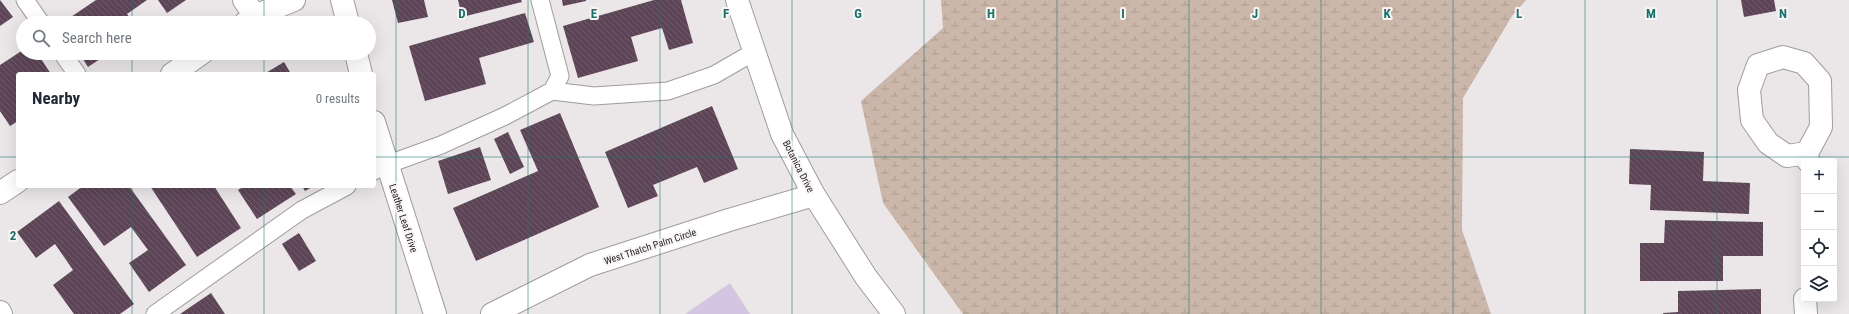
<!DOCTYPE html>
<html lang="en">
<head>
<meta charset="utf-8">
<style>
	:root { --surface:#fff; --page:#f2f2f3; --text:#1f2937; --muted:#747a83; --line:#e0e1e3 }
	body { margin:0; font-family:"Roboto Condensed",sans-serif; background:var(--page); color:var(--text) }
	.controls { position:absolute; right:12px; bottom:12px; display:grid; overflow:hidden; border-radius:4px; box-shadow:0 4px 16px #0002 }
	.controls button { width:36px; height:36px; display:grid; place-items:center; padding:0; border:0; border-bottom:1px solid var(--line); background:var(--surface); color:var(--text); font:20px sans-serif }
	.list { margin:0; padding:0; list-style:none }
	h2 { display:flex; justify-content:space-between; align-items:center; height:52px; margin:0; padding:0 16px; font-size:17px }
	h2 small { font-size:13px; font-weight:400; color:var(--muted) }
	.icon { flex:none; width:22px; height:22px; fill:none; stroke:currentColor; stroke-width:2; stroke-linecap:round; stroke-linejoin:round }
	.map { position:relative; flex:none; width:1849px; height:314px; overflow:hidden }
	.search { position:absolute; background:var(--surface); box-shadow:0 4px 16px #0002; left:16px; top:16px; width:360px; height:44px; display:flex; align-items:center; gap:10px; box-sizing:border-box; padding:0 14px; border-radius:22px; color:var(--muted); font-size:15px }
	.panel { position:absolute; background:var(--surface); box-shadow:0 4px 16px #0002; left:16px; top:72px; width:360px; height:116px; border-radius:4px }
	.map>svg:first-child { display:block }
</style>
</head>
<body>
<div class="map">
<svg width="1849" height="314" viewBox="0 0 1849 314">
	<defs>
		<pattern id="wetland-marsh" width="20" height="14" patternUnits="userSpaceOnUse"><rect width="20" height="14" fill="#cbb7a9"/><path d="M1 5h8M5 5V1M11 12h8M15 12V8" fill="none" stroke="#ae9d91"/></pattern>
		<pattern id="building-back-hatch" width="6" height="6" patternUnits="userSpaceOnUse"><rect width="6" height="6" fill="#5d4557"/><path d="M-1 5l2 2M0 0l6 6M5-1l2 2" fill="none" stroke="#705d6b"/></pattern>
	</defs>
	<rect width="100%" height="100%" fill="#ebe7e8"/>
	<!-- wetland -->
	<polygon fill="url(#wetland-marsh)" points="941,0 1526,0 1512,16 1463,98 1462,230 1491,314 963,314 883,203 861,101 943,28"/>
	<!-- water -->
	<polygon fill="#d4c6e2" points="730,283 750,314 685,314"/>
	<!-- building -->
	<g fill="url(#building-back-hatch)">
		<polygon points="0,0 13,17 0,26"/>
		<polygon points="96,0 147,0 127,14 133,23 62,23"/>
		<polygon points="158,0 186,0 167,13"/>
		<polygon points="392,0 424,0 428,17 398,23"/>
		<polygon points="458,0 521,0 522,2 462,17"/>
		<polygon points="562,0 586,0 586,1 563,6"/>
		<polygon points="654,0 681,0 693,43 669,50 662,28 631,37 638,61 578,78 563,26"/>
		<polygon points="1741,0 1774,0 1776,11 1744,17"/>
		<polygon points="525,13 534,42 479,58 486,84 425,101 409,46"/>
		<polygon points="23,50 23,53 37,53 51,74 18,74 18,121 10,126 0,111 0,65"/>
		<polygon points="79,53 109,53 88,67"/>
		<polygon points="284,62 291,74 264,74"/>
		<polygon points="712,106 738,169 704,183 697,167 653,185 658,196 628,208 605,152"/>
		<polygon points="560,113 599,207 476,261 453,208 538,171 520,130"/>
		<polygon points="508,132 524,167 510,174 494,139"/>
		<polygon points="480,147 491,180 448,194 438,161"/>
		<polygon points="1630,149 1704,152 1703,181 1750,183 1749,214 1650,210 1651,185 1629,184"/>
		<polygon points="83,186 129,186 186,265 149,292 129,263 148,250 131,227 104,246 68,197"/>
		<polygon points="150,186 214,186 241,228 197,257"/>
		<polygon points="245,186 290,186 296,194 257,219 238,190"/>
		<polygon points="302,186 314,186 305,191"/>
		<polygon points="59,201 134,304 120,314 74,314 53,285 73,270 55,244 36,258 17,232"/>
		<polygon points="1665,220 1763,222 1763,256 1723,256 1723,281 1640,281 1640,243 1664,243"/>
		<polygon points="299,233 316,261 299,271 282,244"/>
		<polygon points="1761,289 1761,314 1663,314 1663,313 1678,312 1678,291"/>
		<polygon points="211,293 225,314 180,314"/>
	</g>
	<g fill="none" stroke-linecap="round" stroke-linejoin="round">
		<!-- service casing -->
		<g stroke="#a09c9d" stroke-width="19">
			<g id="service">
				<polyline points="25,0 41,23"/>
				<polyline points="62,53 77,74"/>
				<polyline points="552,91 594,96 668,91 714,75 754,52"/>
				<polyline points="374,171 386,165 441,145 505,116 552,91 560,76 540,0"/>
				<polyline points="155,314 302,210 347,186"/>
			</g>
		</g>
		<!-- minor casing -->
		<g stroke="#a09c9d" stroke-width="24">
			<g id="minor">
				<polyline points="244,0 255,16"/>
				<polyline points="342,0 348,23"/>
				<polyline points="737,0 782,134 814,195 866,277 894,314"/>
				<polyline points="245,23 255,16 294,0"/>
				<polyline points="356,53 361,74"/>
				<polyline points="172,74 202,53"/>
				<polyline points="374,122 435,314"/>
				<polyline points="1807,153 1787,156 1768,143 1752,120 1749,90 1758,65 1783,57 1804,63 1820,81 1821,127 1807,153 1808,161"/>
				<polyline points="0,193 18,181"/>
				<polyline points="1805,299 1806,314"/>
				<polyline points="0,312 1,314"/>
				<polyline points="492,314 590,265 729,220 814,195"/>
			</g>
		</g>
		<!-- service -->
		<use href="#service" stroke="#fff" stroke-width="17"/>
		<!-- minor -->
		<use href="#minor" stroke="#fff" stroke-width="22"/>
	</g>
	<!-- grid -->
	<path fill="none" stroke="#0f766e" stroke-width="1" stroke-opacity="0.55" d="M 132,0 L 132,23M 264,0 L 264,23M 396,0 L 396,314M 528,0 L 528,314M 660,0 L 660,314M 792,0 L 792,314M 924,0 L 924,314M 1057,0 L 1057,314M 1189,0 L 1189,314M 1321,0 L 1321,314M 1453,0 L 1453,314M 1585,0 L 1585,314M 1717,0 L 1717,314M 132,53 L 132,74M 264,53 L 264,74M 0,157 L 18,157M 374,157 L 1849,157M 132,186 L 132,314M 264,186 L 264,314"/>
	<g text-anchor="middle" stroke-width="4" stroke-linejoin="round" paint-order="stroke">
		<!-- street labels -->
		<g font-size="10" fill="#201e1f" stroke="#f9f5f5">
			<text transform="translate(799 166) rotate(63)" y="4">Botanica Drive</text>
			<text transform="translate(404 218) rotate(72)" y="4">Leather Leaf Drive</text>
			<text transform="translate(650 246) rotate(-18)" y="4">West Thatch Palm Circle</text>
		</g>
	</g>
	<g font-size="13" text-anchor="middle" font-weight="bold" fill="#0f766e" stroke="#f9f5f5" stroke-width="4" stroke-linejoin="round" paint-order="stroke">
		<text x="462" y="18">D</text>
		<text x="594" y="18">E</text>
		<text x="726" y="18">F</text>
		<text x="858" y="18">G</text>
		<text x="991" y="18">H</text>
		<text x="1123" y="18">I</text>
		<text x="1255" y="18">J</text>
		<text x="1387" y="18">K</text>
		<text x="1519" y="18">L</text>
		<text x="1651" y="18">M</text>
		<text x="1783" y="18">N</text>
		<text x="13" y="240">2</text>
	</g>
</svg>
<div class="controls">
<button>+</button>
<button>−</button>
<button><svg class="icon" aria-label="locate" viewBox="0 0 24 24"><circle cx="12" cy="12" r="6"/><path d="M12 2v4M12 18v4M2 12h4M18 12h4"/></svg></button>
<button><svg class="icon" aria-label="layers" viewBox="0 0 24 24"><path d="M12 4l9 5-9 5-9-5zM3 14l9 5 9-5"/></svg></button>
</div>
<div class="search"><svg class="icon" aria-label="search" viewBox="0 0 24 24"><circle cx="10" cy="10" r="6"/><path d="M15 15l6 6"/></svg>Search here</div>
<section class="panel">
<h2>Nearby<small>0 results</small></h2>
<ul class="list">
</ul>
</section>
</div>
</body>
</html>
